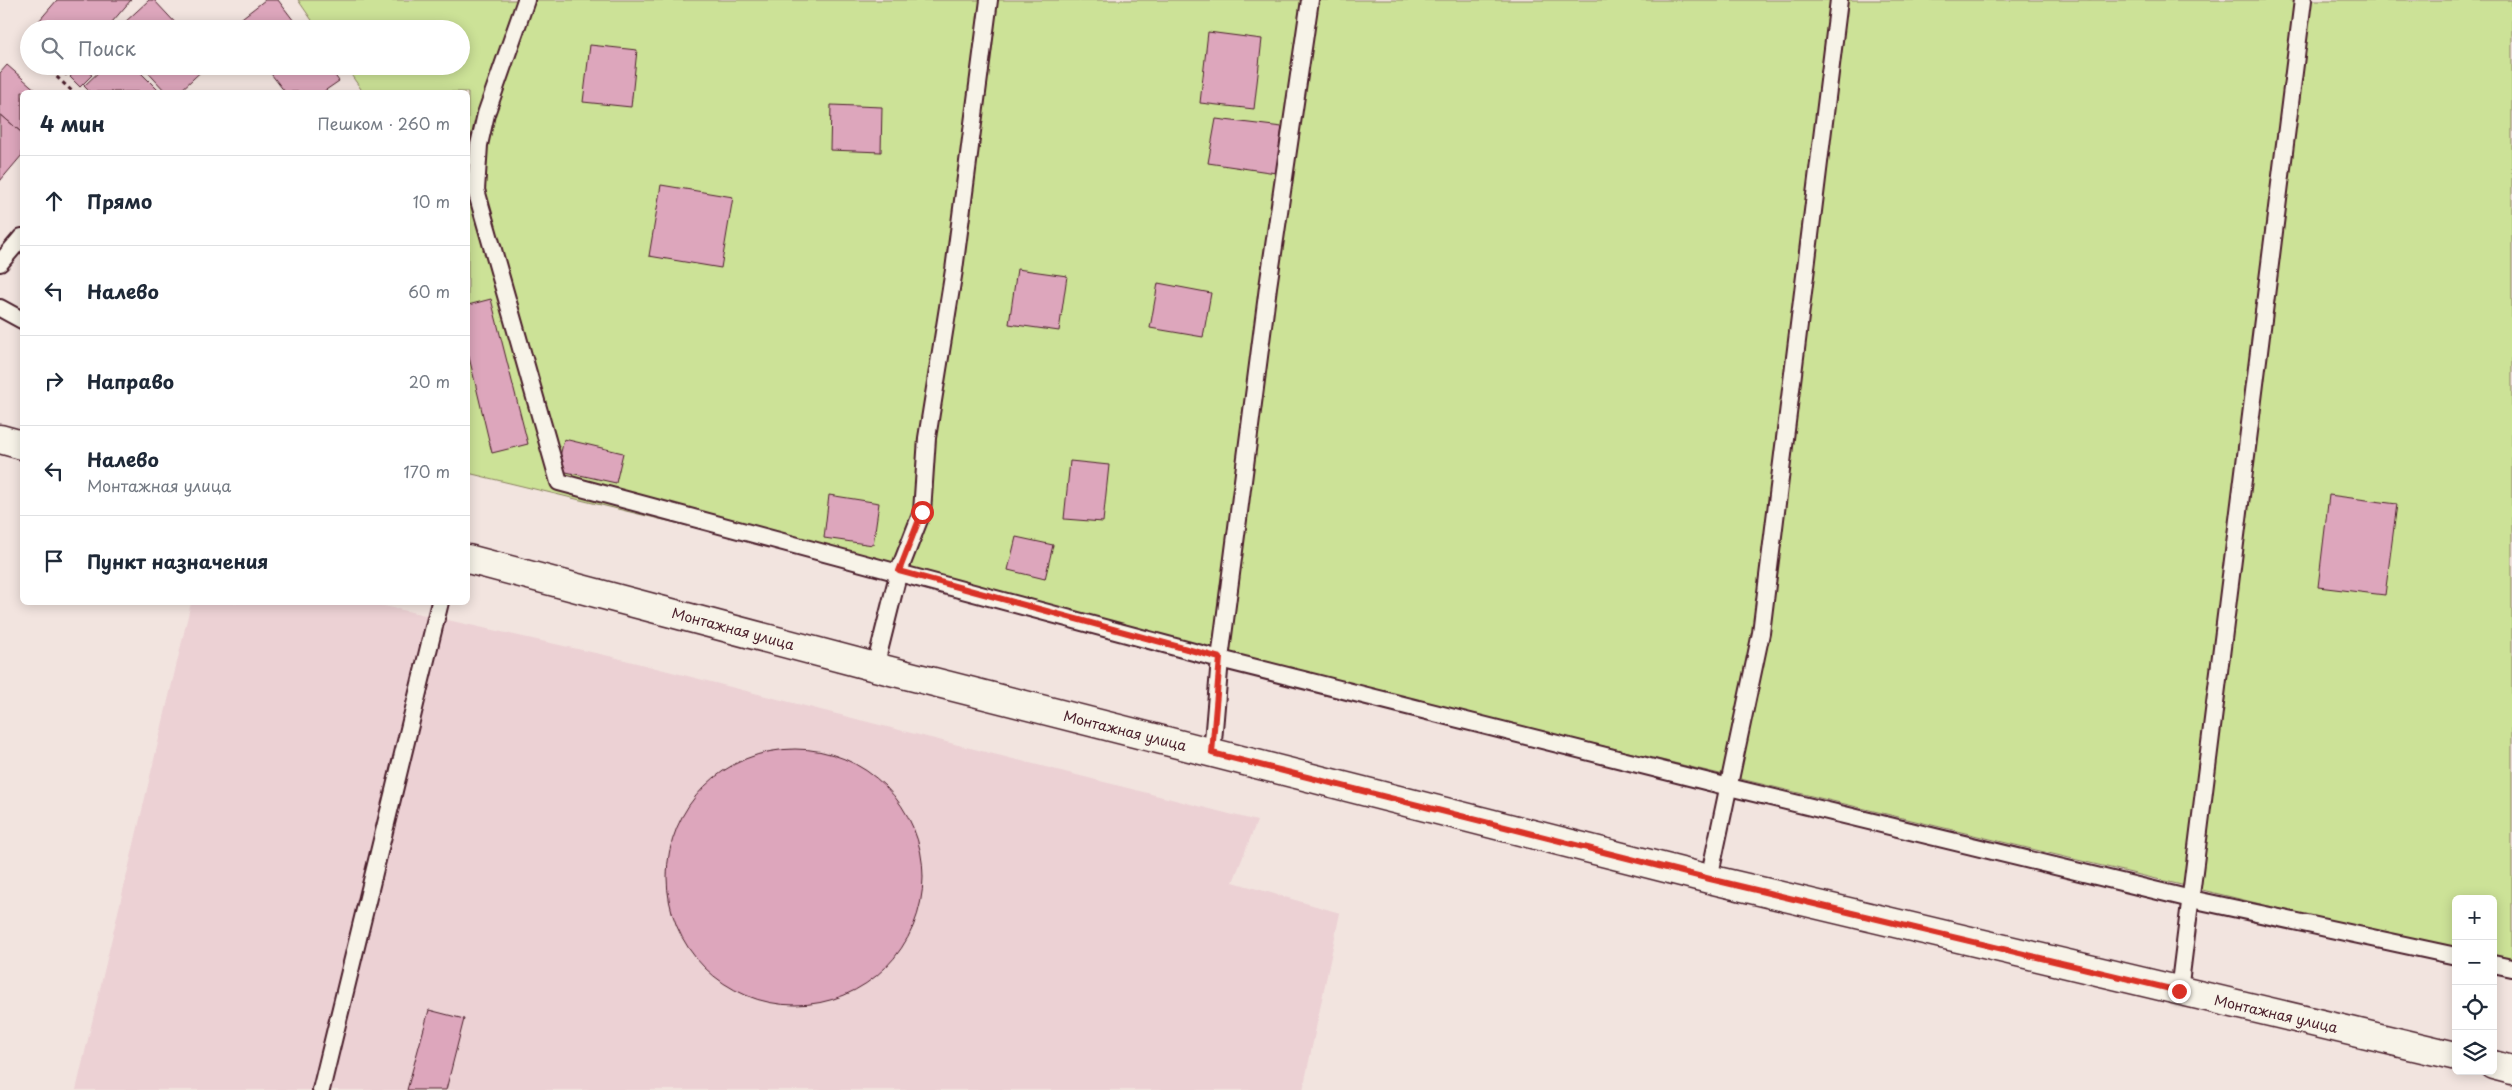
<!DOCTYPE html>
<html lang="ru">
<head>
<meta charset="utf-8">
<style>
	:root { --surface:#fff; --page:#f2f2f3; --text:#1f2937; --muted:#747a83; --line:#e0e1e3 }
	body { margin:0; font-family:"Playpen Sans",sans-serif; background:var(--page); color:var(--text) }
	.controls { position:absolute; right:15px; bottom:15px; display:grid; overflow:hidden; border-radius:8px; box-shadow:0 2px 12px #0003 }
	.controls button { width:45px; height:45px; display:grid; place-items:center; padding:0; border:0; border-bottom:1px solid var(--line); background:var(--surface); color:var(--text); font:25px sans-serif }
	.stop { position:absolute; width:15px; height:15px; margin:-11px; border:4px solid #d93025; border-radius:50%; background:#fff }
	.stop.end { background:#d93025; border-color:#fff; box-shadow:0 1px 5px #0008 }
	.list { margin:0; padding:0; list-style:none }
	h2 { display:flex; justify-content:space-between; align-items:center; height:65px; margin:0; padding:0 20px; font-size:21px }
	h2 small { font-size:16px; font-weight:400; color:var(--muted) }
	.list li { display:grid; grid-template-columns:32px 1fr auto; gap:15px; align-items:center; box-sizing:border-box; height:90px; padding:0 20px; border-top:1px solid var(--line) }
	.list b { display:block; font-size:19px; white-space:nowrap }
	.list p { margin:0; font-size:16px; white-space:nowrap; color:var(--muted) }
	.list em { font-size:16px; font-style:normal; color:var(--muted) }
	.icon { flex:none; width:28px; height:28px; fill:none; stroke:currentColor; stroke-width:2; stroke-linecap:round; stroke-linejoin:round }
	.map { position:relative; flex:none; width:2512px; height:1090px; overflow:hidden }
	.search { position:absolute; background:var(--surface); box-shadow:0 2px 12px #0003; left:20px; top:20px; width:450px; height:55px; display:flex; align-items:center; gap:12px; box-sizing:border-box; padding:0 18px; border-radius:28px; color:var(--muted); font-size:19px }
	.panel { position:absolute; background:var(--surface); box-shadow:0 2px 12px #0003; left:20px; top:90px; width:450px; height:515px; border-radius:8px }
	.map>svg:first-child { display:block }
</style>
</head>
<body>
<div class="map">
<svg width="2512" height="1090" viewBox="0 0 2512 1090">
	<rect width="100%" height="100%" fill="#f2e4df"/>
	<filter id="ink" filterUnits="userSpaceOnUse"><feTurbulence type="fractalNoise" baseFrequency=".02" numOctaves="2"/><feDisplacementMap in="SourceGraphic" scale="10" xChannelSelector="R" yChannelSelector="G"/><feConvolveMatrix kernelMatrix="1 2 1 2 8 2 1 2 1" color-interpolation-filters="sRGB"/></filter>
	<g filter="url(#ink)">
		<!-- built -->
		<polygon fill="#ecd1d4" points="191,603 371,603 609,656 1257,821 1233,882 1340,913 1303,1090 76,1090"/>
		<!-- green -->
		<polygon fill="#cce297" stroke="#8b8061" points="298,0 2512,0 2512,965 2493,960 2493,899 2456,899 2456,951 468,473 468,92 363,92 345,66 461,66 461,29 318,29"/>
		<!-- building -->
		<g fill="#dda6bc" stroke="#4a1f2b">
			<polygon points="57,0 131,0 106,29 32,29"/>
			<polygon points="149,0 154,0 181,29 129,29 124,23"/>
			<polygon points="265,0 278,0 300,29 237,29 234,24"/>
			<polygon points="1208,32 1262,39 1254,109 1200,103"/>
			<polygon points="590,45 637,50 631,107 583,102"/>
			<polygon points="7,65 38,92 22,92 22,133 0,114 0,73"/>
			<polygon points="55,66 74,66 66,76"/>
			<polygon points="80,66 92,75 80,87 70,77"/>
			<polygon points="105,66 134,66 160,92 90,92 84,86"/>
			<polygon points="142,66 207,66 179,92 166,92"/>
			<polygon points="265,66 328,66 339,81 323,92 285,92"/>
			<polygon points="831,105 882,107 881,152 830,150"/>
			<polygon points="0,114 22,133 22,155 0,181"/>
			<polygon points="1216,119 1282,127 1276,173 1208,163"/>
			<polygon points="661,185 733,197 721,268 649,256"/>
			<polygon points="1017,269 1067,276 1059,331 1009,324"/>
			<polygon points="1158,283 1211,293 1203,337 1150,328"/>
			<polygon points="491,299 528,444 492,453 468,353 468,305"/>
			<polygon points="564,439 623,453 616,483 557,470"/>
			<polygon points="1070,461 1109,465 1103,522 1064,519"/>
			<polygon points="829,495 879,503 873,545 824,538"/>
			<polygon points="2329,495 2397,504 2385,595 2318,587"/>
			<polygon points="1016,537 1053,545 1045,579 1008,570"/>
			<circle cx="795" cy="877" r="128"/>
			<polygon points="429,1010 464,1019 446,1090 407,1090"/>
		</g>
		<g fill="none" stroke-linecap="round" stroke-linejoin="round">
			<!-- service casing -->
			<g stroke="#4a1f2b" stroke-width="20">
				<g id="service">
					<polyline points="526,0 486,114 479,145 476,190 559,482 1220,659 1729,787 2191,899 2456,956"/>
					<polyline points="0,263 22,237"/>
					<polyline points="0,308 22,320"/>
					<polyline points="875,667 899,571 922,512 927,438 954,270 989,0"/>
					<polyline points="1212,753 1220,659 1268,287 1310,0"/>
					<polyline points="1709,879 1761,633 1839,0"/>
					<polyline points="2493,964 2512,968"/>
					<polyline points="2179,991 2303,0"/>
					<polyline points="321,1090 440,602"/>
				</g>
			</g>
			<!-- tertiary casing -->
			<g stroke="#4a1f2b" stroke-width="31">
				<g id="tertiary">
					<polyline points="0,439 22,445"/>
					<polyline points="468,559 875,667 1709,879 2456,1056"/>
					<polyline points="2493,1065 2512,1070"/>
				</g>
			</g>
			<!-- path -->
			<polyline stroke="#4a1f2b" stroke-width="3" stroke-dasharray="4 4" stroke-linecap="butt" points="45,66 73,92"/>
			<!-- service -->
			<use href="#service" stroke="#f7f3e8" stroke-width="16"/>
			<!-- tertiary -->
			<use href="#tertiary" stroke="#f7f3e8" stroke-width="28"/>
		</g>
	</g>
	<g fill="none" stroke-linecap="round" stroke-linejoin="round" filter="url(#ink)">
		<!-- route -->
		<polyline stroke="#d93025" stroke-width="6" points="922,512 899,571 1220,658 1212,753 1710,879 2179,991"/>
	</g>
	<g text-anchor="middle" stroke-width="4" stroke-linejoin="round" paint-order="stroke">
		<!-- street labels -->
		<g font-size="14" fill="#4a1f2b" stroke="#f7f3e8">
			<text transform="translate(733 629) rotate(15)" y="5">Монтажная улица</text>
			<text transform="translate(1125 731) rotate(14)" y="5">Монтажная улица</text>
			<text transform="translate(2276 1014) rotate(13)" y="5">Монтажная улица</text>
		</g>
	</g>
</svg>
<div class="controls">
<button>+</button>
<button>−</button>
<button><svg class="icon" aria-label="locate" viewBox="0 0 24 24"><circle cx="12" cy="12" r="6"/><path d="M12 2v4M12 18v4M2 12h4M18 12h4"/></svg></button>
<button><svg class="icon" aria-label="layers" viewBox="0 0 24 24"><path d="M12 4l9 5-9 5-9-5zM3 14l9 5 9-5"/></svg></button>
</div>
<div class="stop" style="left:922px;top:512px"></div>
<div class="stop end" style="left:2179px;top:991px"></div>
<div class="search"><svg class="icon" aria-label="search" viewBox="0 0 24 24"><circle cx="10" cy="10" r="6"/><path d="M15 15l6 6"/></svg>Поиск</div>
<section class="panel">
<h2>4 мин<small>Пешком · 260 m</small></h2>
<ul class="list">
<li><svg class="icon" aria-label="ahead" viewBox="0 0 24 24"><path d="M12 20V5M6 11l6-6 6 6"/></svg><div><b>Прямо</b></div><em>10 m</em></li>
<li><svg class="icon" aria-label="left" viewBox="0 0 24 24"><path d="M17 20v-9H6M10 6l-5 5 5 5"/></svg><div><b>Налево</b></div><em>60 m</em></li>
<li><svg class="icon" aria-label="right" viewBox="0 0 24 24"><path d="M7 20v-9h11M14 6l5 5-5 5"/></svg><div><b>Направо</b></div><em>20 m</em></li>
<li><svg class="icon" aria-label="left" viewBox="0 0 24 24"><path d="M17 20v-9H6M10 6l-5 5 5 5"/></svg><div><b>Налево</b><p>Монтажная улица</p></div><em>170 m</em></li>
<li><svg class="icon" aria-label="arrive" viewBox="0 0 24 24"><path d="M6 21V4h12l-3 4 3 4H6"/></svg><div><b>Пункт назначения</b></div></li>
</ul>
</section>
</div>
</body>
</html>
